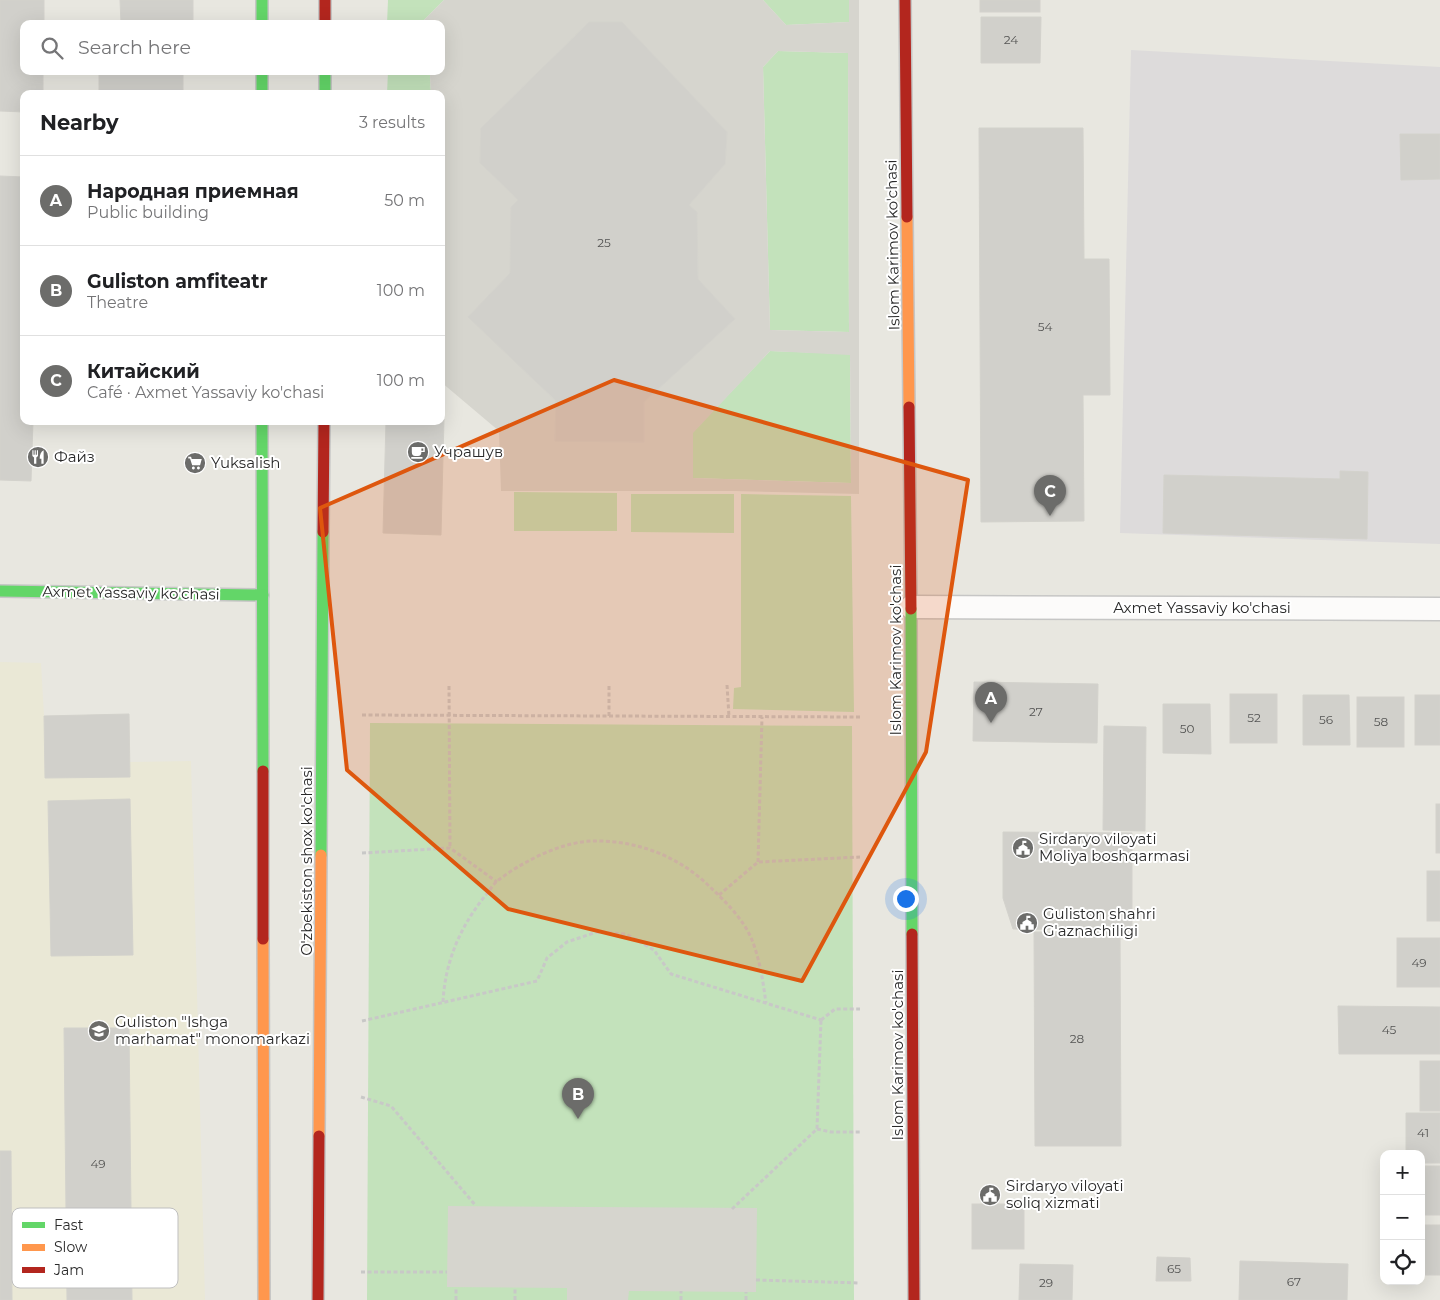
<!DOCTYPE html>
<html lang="en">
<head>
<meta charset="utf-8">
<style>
	:root { --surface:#fff; --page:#f6f6f6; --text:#202124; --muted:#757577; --line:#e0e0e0; --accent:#6c6c6a }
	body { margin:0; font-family:Montserrat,sans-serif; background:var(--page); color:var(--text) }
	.controls { position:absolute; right:15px; bottom:15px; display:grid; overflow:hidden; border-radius:10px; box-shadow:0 5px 20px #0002 }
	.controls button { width:45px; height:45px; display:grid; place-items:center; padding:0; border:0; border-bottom:1px solid var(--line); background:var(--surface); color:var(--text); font:25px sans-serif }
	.you { position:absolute; left:905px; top:898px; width:18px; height:18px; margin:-12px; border:4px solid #fff; border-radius:50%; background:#1a73e8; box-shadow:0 0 0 8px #1a73e833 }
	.badge { display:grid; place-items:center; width:32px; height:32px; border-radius:50%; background:var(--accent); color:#fff; font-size:16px; font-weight:700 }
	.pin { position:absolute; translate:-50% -41px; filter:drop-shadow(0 1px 2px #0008) }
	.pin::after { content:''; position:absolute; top:26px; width:18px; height:15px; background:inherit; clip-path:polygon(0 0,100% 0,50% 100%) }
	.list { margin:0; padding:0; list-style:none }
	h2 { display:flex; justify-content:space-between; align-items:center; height:65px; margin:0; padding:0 20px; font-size:21px }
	h2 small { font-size:16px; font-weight:400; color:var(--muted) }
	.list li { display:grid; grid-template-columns:32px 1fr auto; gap:15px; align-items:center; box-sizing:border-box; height:90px; padding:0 20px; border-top:1px solid var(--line) }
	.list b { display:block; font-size:19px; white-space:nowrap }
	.list p { margin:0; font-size:16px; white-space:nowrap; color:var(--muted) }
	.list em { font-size:16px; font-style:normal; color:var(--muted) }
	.icon { flex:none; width:28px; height:28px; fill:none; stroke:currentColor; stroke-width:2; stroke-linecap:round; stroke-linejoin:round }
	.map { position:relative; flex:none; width:1440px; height:1300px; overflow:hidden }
	.search { position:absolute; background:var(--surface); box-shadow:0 5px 20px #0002; left:20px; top:20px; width:425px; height:55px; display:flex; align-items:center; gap:12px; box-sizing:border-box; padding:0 18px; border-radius:10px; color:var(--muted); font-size:19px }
	.panel { position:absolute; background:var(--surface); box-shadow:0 5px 20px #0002; left:20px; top:90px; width:425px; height:335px; border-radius:10px }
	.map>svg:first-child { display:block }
</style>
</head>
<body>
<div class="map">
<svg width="1440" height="1300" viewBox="0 0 1440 1300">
	<rect width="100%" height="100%" fill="#e8e7e0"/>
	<!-- industrial -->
	<polygon fill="#dddbdb" points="1131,50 1440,67 1440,544 1120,533"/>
	<!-- education -->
	<polygon fill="#eae8d6" points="0,662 41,663 44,716 129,714 130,762 191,761 205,1300 0,1300"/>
	<!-- green -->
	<g fill="#c3e2bb">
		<polygon points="388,0 444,0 420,24 387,24"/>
		<polygon points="763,0 849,0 850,22 786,25"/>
		<polygon points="778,51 848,53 849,332 770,330 763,67"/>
		<polygon points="388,71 423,71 430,75 431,94 387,94"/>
		<polygon points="770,351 850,354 851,483 693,478 693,432"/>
		<polygon points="514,492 617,493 617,531 514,531"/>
		<polygon points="631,494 734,494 734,533 631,532"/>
		<polygon points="741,494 851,496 854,712 733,709 734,688 741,687"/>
		<polygon points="370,723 852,726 854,1300 367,1300"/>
	</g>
	<!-- plaza -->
	<g fill="#d6d5ce" fill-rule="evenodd">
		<path d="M 444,0 L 763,0 L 786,25 L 849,22 L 849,0 L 859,0 L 859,494 L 733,491 L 501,491 L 499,431 L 441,382 L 441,94 L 431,94 L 430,75 L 424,71 L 441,71 L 441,24 L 420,24 ZM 589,22 L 622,22 L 727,132 L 725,164 L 689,205 L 697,212 L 698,279 L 735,319 L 644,402 L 644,442 L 555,440 L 556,401 L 469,317 L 510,273 L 518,200 L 480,163 L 481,128 ZM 778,51 L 848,53 L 849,332 L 770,330 L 763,67 ZM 770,351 L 850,355 L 851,483 L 693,478 L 693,433 Z"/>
		<polygon points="448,1206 757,1208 756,1292 629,1291 628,1300 567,1300 567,1288 447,1287"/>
	</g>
	<!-- building -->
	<g fill="#d1d0cb" stroke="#d3d2cc">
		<polygon points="0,0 44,0 44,24 24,24 24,71 43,71 43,94 24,94 24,112 0,111"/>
		<polygon points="120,0 193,0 193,24 121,24"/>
		<rect x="980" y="0" width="60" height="12"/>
		<polygon points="981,17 1041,17 1040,63 981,63"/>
		<polygon points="589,22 622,22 727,132 725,164 689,205 697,212 698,279 735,319 644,402 644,442 555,441 556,401 468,317 510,273 511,207 518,200 480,163 481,128"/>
		<rect x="99" y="71" width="84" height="23"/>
		<polygon points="979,128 1083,128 1084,259 1109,259 1110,395 1083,395 1084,521 981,522"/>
		<polygon points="1400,134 1440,134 1440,179 1401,180"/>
		<polygon points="0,176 24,177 24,421 33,421 31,481 0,480"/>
		<polygon points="441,419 444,419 441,535 383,533 386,421 441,421"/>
		<polygon points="1340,471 1368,472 1367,539 1163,533 1164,475 1340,479"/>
		<polygon points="974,682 1098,684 1097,743 973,741"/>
		<rect x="1230" y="694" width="47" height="49"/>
		<polygon points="1303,695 1349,695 1350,745 1303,745"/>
		<rect x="1415" y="695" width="25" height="50"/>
		<rect x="1357" y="697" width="47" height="50"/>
		<polygon points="1163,704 1210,704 1211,754 1163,753"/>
		<polygon points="129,714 130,777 45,778 44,716"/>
		<polygon points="1104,726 1146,727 1145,831 1103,830"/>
		<polygon points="130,799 133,955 51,956 48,801"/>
		<rect x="1436" y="804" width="4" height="49"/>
		<polygon points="1003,832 1132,833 1132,930 1013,929 1003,898"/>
		<rect x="1427" y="871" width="13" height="50"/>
		<polygon points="1034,932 1120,932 1121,1146 1035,1146"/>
		<rect x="1397" y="938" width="43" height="49"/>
		<polygon points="1338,1006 1440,1007 1440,1054 1339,1054"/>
		<polygon points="64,1028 129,1028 132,1300 67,1300"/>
		<rect x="1420" y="1061" width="20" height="50"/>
		<polygon points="1406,1113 1440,1113 1440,1163 1421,1163 1421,1154 1406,1154"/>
		<polygon points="0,1151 11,1151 12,1300 0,1300"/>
		<rect x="1421" y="1166" width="19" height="49"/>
		<rect x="972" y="1204" width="52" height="45"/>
		<rect x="1421" y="1225" width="19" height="50"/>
		<polygon points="1157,1257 1190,1258 1191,1281 1156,1281"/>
		<polygon points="1240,1261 1348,1264 1347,1300 1239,1300"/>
		<polygon points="1020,1264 1073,1265 1072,1300 1019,1300"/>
	</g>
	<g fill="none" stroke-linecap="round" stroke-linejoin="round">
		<!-- street casing -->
		<g stroke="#c6c6c5" stroke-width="25">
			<polyline id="street" points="911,607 1440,609"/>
		</g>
		<!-- fast casing -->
		<g stroke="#c6c6c5" stroke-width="14">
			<g id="fast">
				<polyline points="262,0 262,24"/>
				<polyline points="262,71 262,94"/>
				<polyline points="325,71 325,94"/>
				<polyline points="262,421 263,771"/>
				<polyline points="0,591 263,595"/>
				<polyline points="911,609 912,934"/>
				<polyline points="321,855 323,532"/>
			</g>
		</g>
		<!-- slow casing -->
		<g stroke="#c6c6c5" stroke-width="14">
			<g id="slow">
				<polyline points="907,217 909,407"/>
				<polyline points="263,939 264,1300"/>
				<polyline points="319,1136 321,855"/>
			</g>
		</g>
		<!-- jam casing -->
		<g stroke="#c6c6c5" stroke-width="14">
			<g id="jam">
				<polyline points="325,0 325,24"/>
				<polyline points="905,0 907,217"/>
				<polyline points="909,407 911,609"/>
				<polyline points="323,532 324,421"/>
				<polyline points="263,771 263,939"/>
				<polyline points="912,934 914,1300"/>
				<polyline points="318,1300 319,1136"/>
			</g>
		</g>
		<!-- path -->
		<g stroke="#c8c8c7" stroke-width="3" stroke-dasharray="4 2.5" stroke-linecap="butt">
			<polyline points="727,685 729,717"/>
			<polyline points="449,686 450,848"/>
			<polyline points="362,715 860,717"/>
			<polyline points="609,716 609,685"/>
			<polyline points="362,853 450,848 497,882"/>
			<polyline points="758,862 762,717"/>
			<polyline points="719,895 758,862 860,857"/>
			<path d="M 443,1002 C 445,962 460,927 485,896 C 489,891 493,885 497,881 C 522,862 562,841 594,841 C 637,840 680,857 710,887 C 726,902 744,920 752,940 C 760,960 763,982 766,1003"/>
			<polyline points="821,1020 835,1009 860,1009"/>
			<polyline points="362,1021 537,981 547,958 567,942 597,932 626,934 654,950 671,974 821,1020"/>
			<polyline points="361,1097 391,1106 476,1206"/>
			<polyline points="817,1129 831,1132 860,1132"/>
			<polyline points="732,1209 817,1129 821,1020"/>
			<polyline points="361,1272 447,1272"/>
			<polyline points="756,1280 860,1283"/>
			<polyline points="456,1300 456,1287"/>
			<polyline points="515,1300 515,1288"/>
			<polyline points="681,1300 681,1291"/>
			<polyline points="746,1300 746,1292"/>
		</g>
		<!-- street -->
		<use href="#street" stroke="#fcfbfa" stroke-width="22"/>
		<!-- fast -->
		<use href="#fast" stroke="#63d668" stroke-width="11"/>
		<!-- slow -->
		<use href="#slow" stroke="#ff974d" stroke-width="11"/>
		<!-- jam -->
		<use href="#jam" stroke="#b3261e" stroke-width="11"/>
	</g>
	<!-- marked area -->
	<path fill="#de570e" fill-opacity="0.2" stroke="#de570e" stroke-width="4" stroke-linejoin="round" d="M 614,380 L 968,480 L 926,752 L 802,981 L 508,909 L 347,770 L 320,508 Z"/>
	<!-- icons -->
	<defs>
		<g id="cafe-disc" transform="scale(1.125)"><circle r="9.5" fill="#6c6c6a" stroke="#fff"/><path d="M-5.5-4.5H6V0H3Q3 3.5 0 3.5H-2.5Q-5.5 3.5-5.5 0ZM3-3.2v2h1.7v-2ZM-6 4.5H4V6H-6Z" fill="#fff"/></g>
		<g id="restaurant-disc" transform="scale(1.125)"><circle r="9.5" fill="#6c6c6a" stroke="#fff"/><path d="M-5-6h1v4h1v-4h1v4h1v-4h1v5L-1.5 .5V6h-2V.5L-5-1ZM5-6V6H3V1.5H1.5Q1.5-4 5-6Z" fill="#fff"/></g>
		<g id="supermarket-disc" transform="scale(1.125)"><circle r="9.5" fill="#6c6c6a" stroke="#fff"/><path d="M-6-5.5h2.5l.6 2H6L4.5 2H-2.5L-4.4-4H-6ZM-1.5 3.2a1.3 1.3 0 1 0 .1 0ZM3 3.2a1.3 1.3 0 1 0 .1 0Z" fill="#fff"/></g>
		<g id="civic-disc" transform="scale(1.125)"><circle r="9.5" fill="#6c6c6a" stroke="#fff"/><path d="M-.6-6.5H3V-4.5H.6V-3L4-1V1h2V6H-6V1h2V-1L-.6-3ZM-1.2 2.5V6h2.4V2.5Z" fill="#fff"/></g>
		<g id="university-disc" transform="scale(1.125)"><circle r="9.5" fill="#6c6c6a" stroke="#fff"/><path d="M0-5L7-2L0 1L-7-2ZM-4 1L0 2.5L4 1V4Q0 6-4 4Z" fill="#fff"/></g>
	</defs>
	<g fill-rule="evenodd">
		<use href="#cafe-disc" x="418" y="452"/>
		<use href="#restaurant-disc" x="38" y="457"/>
		<use href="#supermarket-disc" x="195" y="463"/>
		<use href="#civic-disc" x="1023" y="848"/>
		<use href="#civic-disc" x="1027" y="923"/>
		<use href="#university-disc" x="99" y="1031"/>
		<use href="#civic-disc" x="990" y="1195"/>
	</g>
	<g text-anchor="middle" stroke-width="4" stroke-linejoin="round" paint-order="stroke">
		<!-- number labels -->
		<g font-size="12" fill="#545453">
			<text x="1011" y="44">24</text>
			<text x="604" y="247">25</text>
			<text x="1045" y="331">54</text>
			<text x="1036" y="716">27</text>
			<text x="1254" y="722">52</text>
			<text x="1326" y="724">56</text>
			<text x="1381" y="726">58</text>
			<text x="1187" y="733">50</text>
			<text x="1419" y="967">49</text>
			<text x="1389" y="1034">45</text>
			<text x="1077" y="1043">28</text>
			<text x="1423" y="1137">41</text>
			<text x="98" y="1168">49</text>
			<text x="1174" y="1273">65</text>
			<text x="1294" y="1286">67</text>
			<text x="1046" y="1287">29</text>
		</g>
		<!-- street labels -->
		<g font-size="15" fill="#2a2a2a" stroke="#fff">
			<text transform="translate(893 245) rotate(-91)" y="5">Islom Karimov ko'chasi</text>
			<text transform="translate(131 593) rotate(1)" y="5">Axmet Yassaviy ko'chasi</text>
			<text x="1202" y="613">Axmet Yassaviy ko'chasi</text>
			<text transform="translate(896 650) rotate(-90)" y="5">Islom Karimov ko'chasi</text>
			<text transform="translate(307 861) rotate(-90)" y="5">O'zbekiston shox ko'chasi</text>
			<text transform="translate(898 1055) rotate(-90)" y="5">Islom Karimov ko'chasi</text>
		</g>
		<!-- poi labels -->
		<g font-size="15" fill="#2a2a2a" stroke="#fff" text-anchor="start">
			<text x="434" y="457">Учрашув</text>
			<text x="54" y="462">Файз</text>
			<text x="211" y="468">Yuksalish</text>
			<text x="1039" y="844">Sirdaryo viloyati<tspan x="1039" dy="17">Moliya boshqarmasi</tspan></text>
			<text x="1043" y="919">Guliston shahri<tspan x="1043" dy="17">G'aznachiligi</tspan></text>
			<text x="115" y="1027">Guliston "Ishga<tspan x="115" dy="17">marhamat" monomarkazi</tspan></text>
			<text x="1006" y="1191">Sirdaryo viloyati<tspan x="1006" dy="17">soliq xizmati</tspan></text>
		</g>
	</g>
	<!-- legend -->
	<rect x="12" y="1208" width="166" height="80" rx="8" fill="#fff" stroke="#bfbfbf" stroke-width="1"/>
	<rect x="22" y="1222" width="23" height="6" fill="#63d668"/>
	<rect x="22" y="1244" width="23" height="7" fill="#ff974d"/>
	<rect x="22" y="1267" width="23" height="6" fill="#b3261e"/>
	<g font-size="14" fill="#2a2a2a">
		<text x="54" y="1230">Fast</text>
		<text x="54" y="1252">Slow</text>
		<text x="54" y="1275">Jam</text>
	</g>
</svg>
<div class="controls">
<button>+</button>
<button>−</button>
<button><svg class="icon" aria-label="locate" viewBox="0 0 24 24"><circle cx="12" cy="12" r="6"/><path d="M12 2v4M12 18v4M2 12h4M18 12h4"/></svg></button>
</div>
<div class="you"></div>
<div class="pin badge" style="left:991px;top:723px">A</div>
<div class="pin badge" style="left:578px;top:1119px">B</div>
<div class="pin badge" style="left:1050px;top:516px">C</div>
<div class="search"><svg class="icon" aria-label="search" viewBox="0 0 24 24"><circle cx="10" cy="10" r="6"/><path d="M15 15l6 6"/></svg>Search here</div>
<section class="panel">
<h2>Nearby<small>3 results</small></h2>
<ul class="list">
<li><span class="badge">A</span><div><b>Народная приемная</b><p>Public building</p></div><em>50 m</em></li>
<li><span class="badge">B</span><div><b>Guliston amfiteatr</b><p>Theatre</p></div><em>100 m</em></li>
<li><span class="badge">C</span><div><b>Китайский</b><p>Café · Axmet Yassaviy ko'chasi</p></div><em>100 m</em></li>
</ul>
</section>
</div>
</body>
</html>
